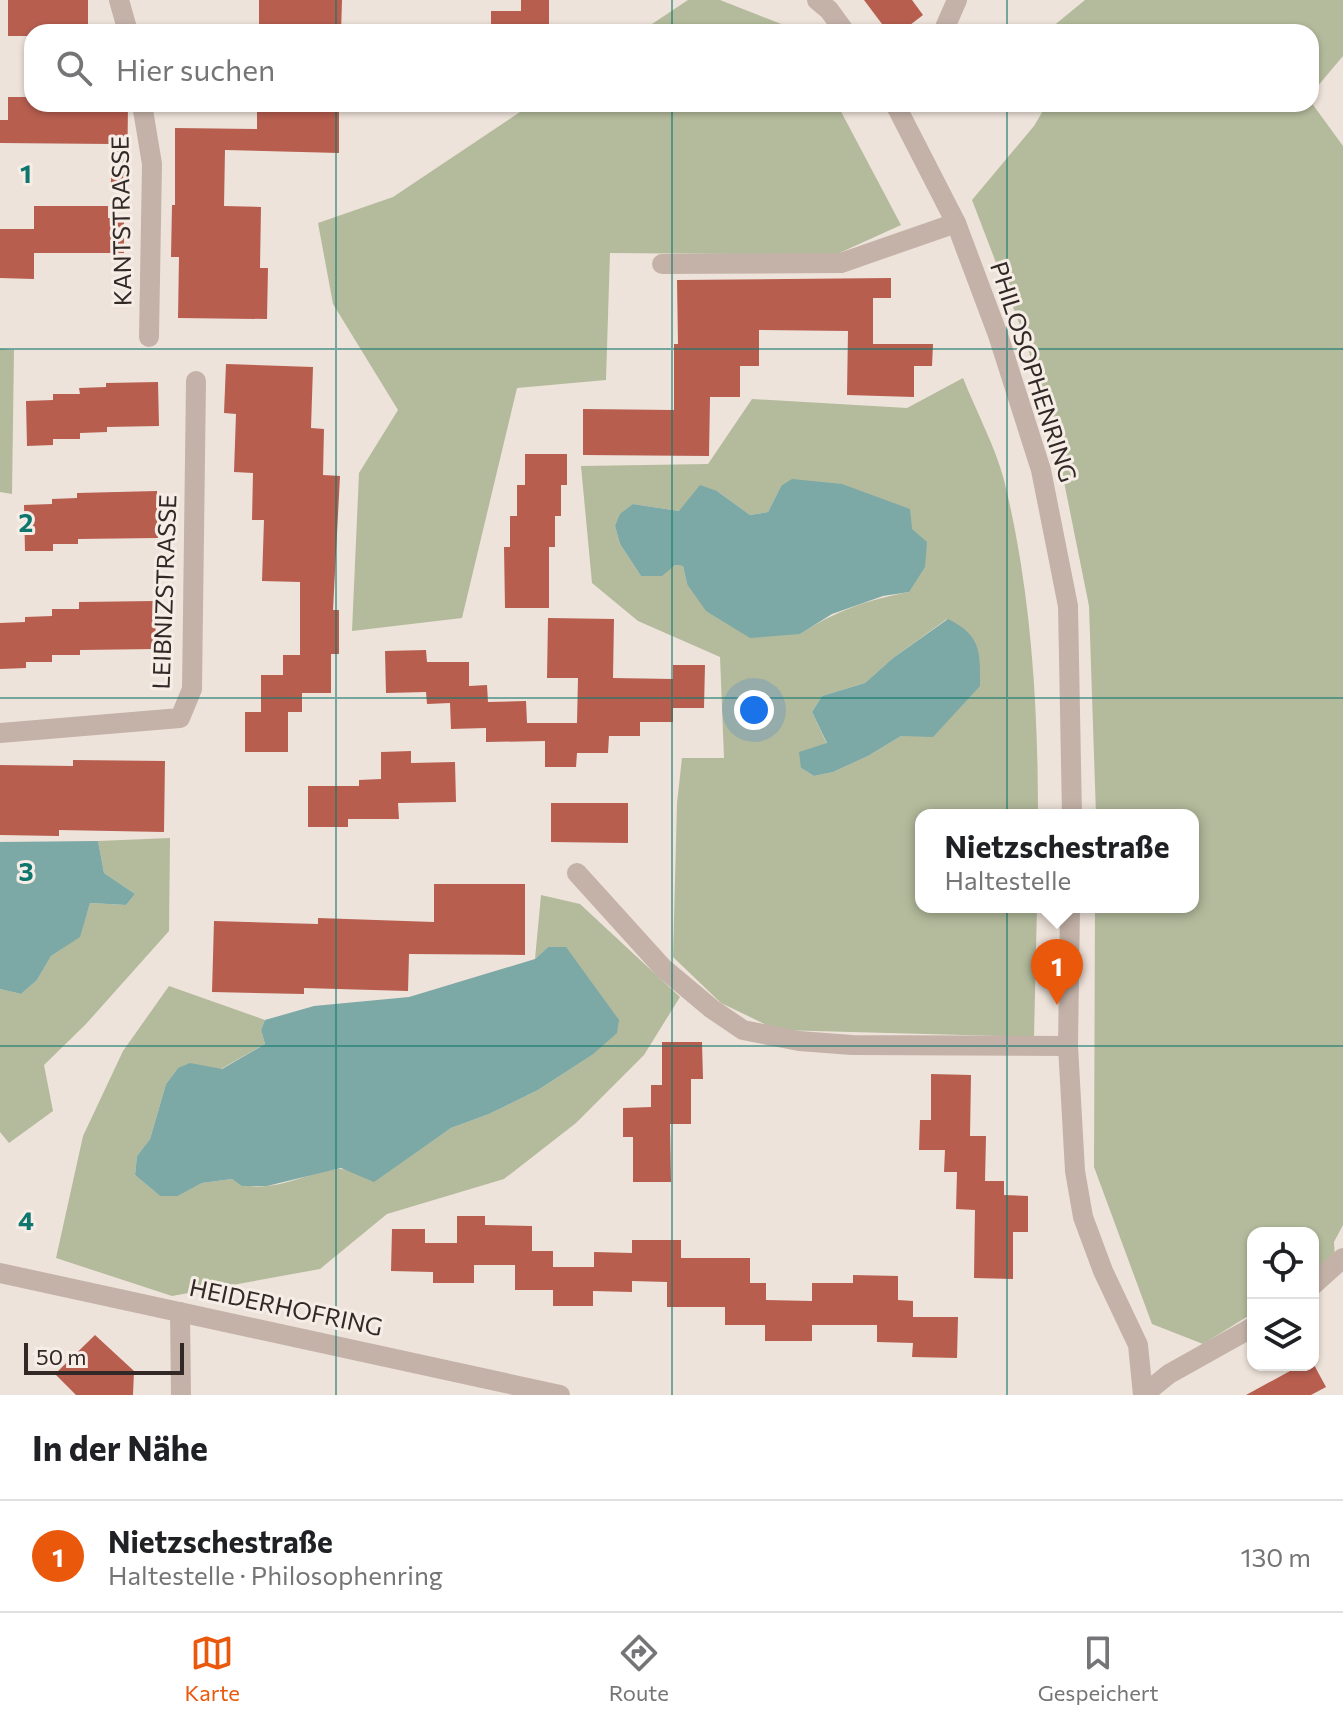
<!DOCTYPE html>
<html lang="de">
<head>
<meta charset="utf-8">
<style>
	:root { --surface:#fff; --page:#f2f2f2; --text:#202124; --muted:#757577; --line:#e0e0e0; --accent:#ea580c }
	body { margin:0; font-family:Commissioner,sans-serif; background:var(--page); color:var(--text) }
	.controls { position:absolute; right:24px; bottom:24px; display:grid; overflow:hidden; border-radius:16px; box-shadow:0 2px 6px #0004 }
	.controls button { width:72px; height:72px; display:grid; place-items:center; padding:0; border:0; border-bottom:2px solid var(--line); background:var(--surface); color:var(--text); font:40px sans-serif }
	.scale { position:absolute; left:24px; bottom:20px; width:160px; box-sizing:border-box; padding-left:8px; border:4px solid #322927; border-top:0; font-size:22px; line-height:28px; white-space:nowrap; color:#322927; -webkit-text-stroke:6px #f6ede6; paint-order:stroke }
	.you { position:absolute; left:754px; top:710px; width:28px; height:28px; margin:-20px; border:6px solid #fff; border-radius:50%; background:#1a73e8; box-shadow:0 0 0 12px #1a73e833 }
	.badge { display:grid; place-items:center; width:52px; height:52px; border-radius:50%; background:var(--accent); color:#fff; font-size:26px; font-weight:700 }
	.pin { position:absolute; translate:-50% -66px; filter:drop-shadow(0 2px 4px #0008) }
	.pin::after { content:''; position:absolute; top:42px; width:28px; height:24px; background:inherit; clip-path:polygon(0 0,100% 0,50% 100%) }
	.popup { position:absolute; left:915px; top:809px; width:284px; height:104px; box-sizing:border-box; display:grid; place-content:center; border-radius:16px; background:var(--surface); filter:drop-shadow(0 2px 6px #0005); font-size:26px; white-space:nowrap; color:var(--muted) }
	.popup b { font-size:30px; color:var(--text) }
	.popup::after { content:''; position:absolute; left:50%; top:100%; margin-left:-16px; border:16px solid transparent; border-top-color:var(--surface) }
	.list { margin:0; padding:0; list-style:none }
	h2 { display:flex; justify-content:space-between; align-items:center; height:104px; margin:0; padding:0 32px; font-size:34px }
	h2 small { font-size:26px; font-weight:400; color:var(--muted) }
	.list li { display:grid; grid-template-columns:52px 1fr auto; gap:24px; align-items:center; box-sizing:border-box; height:112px; padding:0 32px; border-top:2px solid var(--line) }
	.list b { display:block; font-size:30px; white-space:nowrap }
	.list p { margin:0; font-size:26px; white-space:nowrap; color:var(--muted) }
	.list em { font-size:26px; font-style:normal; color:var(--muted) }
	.icon { flex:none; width:44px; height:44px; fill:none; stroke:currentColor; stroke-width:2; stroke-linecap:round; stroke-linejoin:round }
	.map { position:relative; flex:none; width:1343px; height:1395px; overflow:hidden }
	.search { position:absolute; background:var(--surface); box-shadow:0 2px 6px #0004; left:24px; right:24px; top:24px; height:88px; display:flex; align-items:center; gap:20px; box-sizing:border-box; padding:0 28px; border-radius:24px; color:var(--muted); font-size:30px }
	.sheet { height:216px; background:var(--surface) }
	nav { display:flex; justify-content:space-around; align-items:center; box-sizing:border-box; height:112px; border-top:2px solid var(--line); background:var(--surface); font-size:22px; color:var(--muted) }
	nav a { display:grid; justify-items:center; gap:4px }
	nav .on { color:var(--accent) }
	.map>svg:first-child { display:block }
</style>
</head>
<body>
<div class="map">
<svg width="1343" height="1395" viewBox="0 0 1343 1395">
	<rect width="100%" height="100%" fill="#eee3da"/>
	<!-- green -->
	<g fill="#b4bb9c" fill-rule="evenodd">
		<polygon points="688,0 720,0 784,25 789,32 640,32"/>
		<polygon points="1085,0 1343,0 1343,56 1311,94 1311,32 1046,32"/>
		<polygon points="1311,102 1343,146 1343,1225 1334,1242 1335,1261 1313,1275 1313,1233 1253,1233 1253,1313 1203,1344 1152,1324 1094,1167 1095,907 1193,907 1193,815 1096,815 1089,606 1061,467 1026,341 972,200 1034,126 1047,104"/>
		<polygon points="532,104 837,104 901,225 835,255 610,253 606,380 517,388 462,618 352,631 359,473 398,410 333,304 318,223 393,197"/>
		<polygon points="0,349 14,350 12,494 0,492"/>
		<path d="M 963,378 C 976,411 995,446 1004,480 C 1031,589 1038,704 1038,815 L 921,815 L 921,907 L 1037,907 L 1034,1037 L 777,1030 L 721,1003 L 673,957 L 677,803 L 682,758 L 724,758 L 720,657 L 638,621 L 592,583 L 581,466 L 708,464 L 752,399 L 907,408 ZM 781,486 L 909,592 C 866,600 836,611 800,634 L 687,584 L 683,566 L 675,565 L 641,576 L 620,544 L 615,526 L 633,504 L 679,511 L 717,491 L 750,515 L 768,512 ZM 947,619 L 901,736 L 868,756 L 833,772 L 814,776 L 801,768 L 827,744 L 812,712 L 822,696 L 865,683 L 893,658 Z"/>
		<polygon points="170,838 169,931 86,1024 44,1065 53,1111 9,1143 0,1132 0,989 21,994 37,980 51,956 79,937 90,903 126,905 135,894 104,873 98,841"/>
		<path d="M 541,895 L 580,904 L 680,997 L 644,1055 L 576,1123 L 504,1179 L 387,1214 L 320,1269 L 172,1296 L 56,1258 L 83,1136 L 123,1051 L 169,986 L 265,1020 L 261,1030 L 265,1044 L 221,1069 L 178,1068 L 166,1084 L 150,1139 L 137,1156 L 135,1175 L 160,1196 L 178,1196 L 202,1183 L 232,1179 C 263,1199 304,1173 338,1169 C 349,1168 364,1177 374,1181 L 451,1128 L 489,1114 L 538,1090 L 592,1055 L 548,947 L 535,959 Z"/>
	</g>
	<!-- water -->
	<g fill="#7ca8a5">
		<polygon points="792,479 842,484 910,509 912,529 927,542 925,567 909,592 883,596 832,614 800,634 750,638 706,611 687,584 683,566 675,565 662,576 641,576 620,544 615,526 620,514 633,504 679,511 700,485 717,491 750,515 768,512 781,486"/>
		<path d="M 948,619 C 982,636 980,652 980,686 L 933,737 L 901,736 L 868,756 L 833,772 L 814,776 L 801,768 L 799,752 L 827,743 L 812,712 L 822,696 L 865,683 L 893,658 Z"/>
		<polygon points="98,841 104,873 135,894 126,905 90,903 80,937 51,956 37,980 21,994 0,989 0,842"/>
		<polygon points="548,947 566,947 619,1020 617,1033 592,1055 538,1090 489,1114 451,1128 374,1182 341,1168 267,1186 242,1186 232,1179 202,1183 178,1196 160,1196 135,1175 137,1156 150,1139 166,1084 178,1068 190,1063 222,1069 265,1044 261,1030 265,1020 314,1006 409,997 535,959"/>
	</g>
	<!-- building -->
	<g fill="#b75e4f">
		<polygon points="8,0 88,0 88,32 32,32 32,36 8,36"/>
		<polygon points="259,0 342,0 341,32 259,32"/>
		<polygon points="521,0 549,0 549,32 491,32 491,11 521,11"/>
		<polygon points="864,0 912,0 923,15 901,32 888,32"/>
		<polygon points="8,97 32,97 32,104 128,105 127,185 111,185 111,144 0,143 0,120 8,120"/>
		<polygon points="257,105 339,105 339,153 225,150 224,206 261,207 260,268 268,268 267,319 178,318 179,257 171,257 172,205 175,205 175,128 257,129"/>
		<polygon points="34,206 108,206 108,218 124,218 124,253 34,253 34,279 0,278 0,229 34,229"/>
		<polygon points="891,278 891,298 873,298 873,344 933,344 932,366 914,366 914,397 847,395 848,331 759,330 759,366 740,366 740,397 710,397 709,456 583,455 583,409 674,410 674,344 678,344 677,280"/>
		<polygon points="226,364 313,367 311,428 324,429 323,475 340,476 333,610 339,610 339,654 331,654 331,693 302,693 302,712 288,712 288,752 245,752 245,712 261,712 261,675 283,675 283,655 300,655 300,582 262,581 264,520 252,520 253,473 234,472 236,414 224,413"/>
		<polygon points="158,382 159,426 107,427 107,432 80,433 80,439 53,439 53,445 27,446 26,401 53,400 53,394 80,394 79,388 106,387 106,383"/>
		<polygon points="525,454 567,454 567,485 561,485 561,516 555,516 555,547 549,547 549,608 505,608 504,547 510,547 510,516 517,516 517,485 525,485"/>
		<polygon points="157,491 158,538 78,539 78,544 53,544 53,551 25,551 24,505 52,504 52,499 77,498 77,493"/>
		<polygon points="155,601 156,649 80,650 80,655 52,655 52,662 26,662 26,668 0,669 0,623 25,622 25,617 52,616 52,609 79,609 79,602"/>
		<polygon points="548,618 614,619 613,678 673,679 673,665 705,665 704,708 673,708 673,722 640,722 640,736 609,736 608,753 577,753 576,767 545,767 545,741 486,742 486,728 451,729 450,703 427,704 426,692 386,693 385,651 426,650 427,662 469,662 469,686 487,685 488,702 526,701 527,723 577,723 578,678 547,678"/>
		<polygon points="411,751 411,763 455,762 456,802 398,803 399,819 348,819 348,827 308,827 308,786 359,786 359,780 381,779 381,752"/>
		<polygon points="73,760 165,761 164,832 59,830 59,836 0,835 0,765 73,766"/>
		<polygon points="551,803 628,803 628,843 551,842"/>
		<polygon points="434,884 525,884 525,955 409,954 408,991 304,988 304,994 212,992 214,921 318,924 318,918 434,922"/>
		<polygon points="662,1042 702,1042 703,1079 691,1079 691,1124 670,1124 671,1182 633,1182 633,1137 623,1137 623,1108 651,1107 651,1085 662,1085"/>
		<polygon points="931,1074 971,1075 970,1136 986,1136 985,1181 1004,1181 1004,1195 1028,1196 1028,1232 1013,1232 1013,1279 974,1278 975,1210 956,1209 957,1172 944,1172 945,1150 919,1150 920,1120 931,1120"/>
		<polygon points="457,1216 485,1216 485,1225 532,1226 532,1251 553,1251 553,1267 594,1267 594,1252 632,1253 632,1240 681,1240 681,1258 750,1258 750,1283 766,1283 766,1300 812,1301 812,1283 853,1283 853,1275 898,1276 898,1300 913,1301 913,1317 958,1317 957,1358 912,1357 913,1343 877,1342 877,1325 812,1325 812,1341 765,1341 765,1325 725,1325 725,1307 667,1307 667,1282 632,1281 632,1292 593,1291 593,1306 553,1306 553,1290 515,1290 515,1265 474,1265 474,1283 433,1283 433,1272 391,1271 392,1229 425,1229 425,1243 457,1243"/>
		<polygon points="95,1335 134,1371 133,1395 76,1395 55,1374"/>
		<polygon points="1313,1363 1326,1387 1311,1395 1246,1395 1301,1365 1313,1365"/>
	</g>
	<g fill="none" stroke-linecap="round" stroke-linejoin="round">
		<!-- minor -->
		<g stroke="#c4b2a8" stroke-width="20">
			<polyline points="119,0 128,32"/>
			<polyline points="817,0 829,10 845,32"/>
			<polyline points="943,32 957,0"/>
			<polyline points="142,104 152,164 149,337"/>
			<polyline points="895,104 956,223 998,335 1041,470 1068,606 1072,815"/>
			<polyline points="662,264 841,263 956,223"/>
			<polyline points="0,733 180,718 192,689 196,381"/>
			<polyline points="577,873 663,968 712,1009 743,1030 799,1041 852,1045 1068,1046"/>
			<polyline points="1070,907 1068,1046 1075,1171 1083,1217 1103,1271 1138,1345 1143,1395"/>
			<polyline points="0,1273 560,1395"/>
			<polyline points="1313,1285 1343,1258"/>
			<polyline points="180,1312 181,1395"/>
			<polyline points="1143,1395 1169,1374 1253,1327"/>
		</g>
	</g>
	<!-- grid -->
	<path fill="none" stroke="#0f766e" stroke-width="2" stroke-opacity="0.55" d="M 336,0 L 336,32M 672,0 L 672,32M 1007,0 L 1007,32M 336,104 L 336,1395M 672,104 L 672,1395M 1007,104 L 1007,1395M 0,349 L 1343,349M 0,698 L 1343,698M 0,1046 L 1343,1046"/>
	<g text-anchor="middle" stroke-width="6" stroke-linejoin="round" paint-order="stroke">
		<!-- street labels -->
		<g font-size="24" fill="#322927" stroke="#f6ede6">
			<text transform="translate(122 221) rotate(-91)" y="8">KANTSTRASSE</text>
			<text transform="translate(1033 372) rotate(72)" y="8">PHILOSOPHENRING</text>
			<text transform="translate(165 592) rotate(-88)" y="8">LEIBNIZSTRASSE</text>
			<text transform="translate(286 1308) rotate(12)" y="8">HEIDERHOFRING</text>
		</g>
	</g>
	<g font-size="26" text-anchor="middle" font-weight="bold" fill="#0f766e" stroke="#f6ede6" stroke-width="6" stroke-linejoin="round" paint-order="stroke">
		<text x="26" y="183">1</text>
		<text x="26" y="532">2</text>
		<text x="26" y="881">3</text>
		<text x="26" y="1230">4</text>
	</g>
</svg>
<div class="controls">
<button><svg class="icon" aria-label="locate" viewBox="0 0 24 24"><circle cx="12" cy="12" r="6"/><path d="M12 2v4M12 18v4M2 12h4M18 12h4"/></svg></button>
<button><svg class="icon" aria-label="layers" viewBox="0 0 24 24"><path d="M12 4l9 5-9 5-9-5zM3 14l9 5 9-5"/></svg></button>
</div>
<div class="scale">50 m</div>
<div class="you"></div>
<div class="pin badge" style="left:1057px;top:1005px">1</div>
<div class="popup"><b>Nietzschestraße</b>Haltestelle</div>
<div class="search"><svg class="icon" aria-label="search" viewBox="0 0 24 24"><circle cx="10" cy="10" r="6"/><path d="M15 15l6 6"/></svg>Hier suchen</div>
</div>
<section class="sheet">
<h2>In der Nähe<small></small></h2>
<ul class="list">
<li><span class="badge">1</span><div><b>Nietzschestraße</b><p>Haltestelle · Philosophenring</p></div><em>130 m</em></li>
</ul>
</section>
<nav>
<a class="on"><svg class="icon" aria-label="map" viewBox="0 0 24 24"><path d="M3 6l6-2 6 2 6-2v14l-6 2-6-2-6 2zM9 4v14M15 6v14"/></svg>Karte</a>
<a><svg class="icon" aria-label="directions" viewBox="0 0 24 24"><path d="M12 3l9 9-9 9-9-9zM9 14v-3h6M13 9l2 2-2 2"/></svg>Route</a>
<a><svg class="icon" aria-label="saved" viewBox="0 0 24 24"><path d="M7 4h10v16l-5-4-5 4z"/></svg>Gespeichert</a>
</nav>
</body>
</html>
